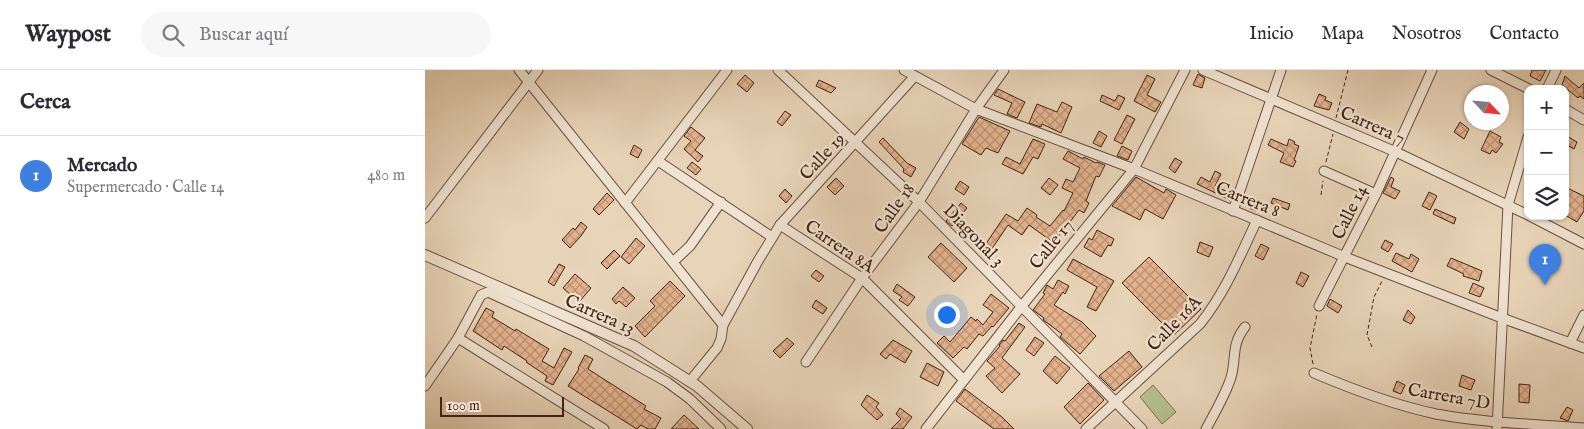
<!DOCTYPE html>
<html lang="es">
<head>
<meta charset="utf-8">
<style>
	:root { --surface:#fff; --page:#f7f7f7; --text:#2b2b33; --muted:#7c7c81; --line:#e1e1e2; --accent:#8f2418 }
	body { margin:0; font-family:"IM FELL English",serif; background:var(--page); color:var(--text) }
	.controls { position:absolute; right:15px; top:15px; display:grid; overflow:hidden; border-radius:10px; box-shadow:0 1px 4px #0004 }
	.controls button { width:45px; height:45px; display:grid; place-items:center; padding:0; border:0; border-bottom:1px solid var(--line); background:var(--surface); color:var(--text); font:25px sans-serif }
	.compass { position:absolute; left:1039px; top:15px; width:45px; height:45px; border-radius:50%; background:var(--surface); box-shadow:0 1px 4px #0004; rotate:116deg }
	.scale { position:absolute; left:15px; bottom:12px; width:124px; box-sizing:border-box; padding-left:5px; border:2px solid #432415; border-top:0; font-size:14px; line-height:18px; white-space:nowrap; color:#432415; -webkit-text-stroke:4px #f0e3d1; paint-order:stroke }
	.you { position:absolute; left:521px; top:244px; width:18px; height:18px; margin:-12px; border:4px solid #fff; border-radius:50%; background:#1a73e8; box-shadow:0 0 0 8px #1a73e833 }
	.badge { display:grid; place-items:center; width:32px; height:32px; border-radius:50%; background:var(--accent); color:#fff; font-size:16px; font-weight:700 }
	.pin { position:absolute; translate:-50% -41px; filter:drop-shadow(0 1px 2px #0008) }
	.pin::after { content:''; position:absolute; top:26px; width:18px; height:15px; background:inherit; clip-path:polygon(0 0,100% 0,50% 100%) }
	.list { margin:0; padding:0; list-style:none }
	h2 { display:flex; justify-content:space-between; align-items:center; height:65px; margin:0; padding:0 20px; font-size:21px }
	h2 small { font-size:16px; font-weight:400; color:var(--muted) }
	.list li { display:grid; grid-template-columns:32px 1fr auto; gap:15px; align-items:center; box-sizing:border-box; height:80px; padding:0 20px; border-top:1px solid var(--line) }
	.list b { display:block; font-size:19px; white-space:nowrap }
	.list p { margin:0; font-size:16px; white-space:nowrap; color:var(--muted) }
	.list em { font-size:16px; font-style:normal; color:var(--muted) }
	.icon { flex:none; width:28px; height:28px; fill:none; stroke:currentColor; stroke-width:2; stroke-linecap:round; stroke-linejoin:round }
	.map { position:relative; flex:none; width:1159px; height:359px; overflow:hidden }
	header { display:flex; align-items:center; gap:30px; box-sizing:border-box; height:70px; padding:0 25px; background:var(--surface); border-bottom:1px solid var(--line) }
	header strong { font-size:24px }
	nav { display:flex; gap:28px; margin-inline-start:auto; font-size:18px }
	.search { width:350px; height:45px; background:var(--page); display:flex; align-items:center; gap:12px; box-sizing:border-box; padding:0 18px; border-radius:28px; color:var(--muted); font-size:19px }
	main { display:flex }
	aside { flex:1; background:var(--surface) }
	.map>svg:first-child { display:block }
</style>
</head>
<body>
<header>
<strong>Waypost</strong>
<div class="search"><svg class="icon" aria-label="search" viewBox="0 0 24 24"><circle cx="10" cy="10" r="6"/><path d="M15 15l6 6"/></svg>Buscar aquí</div>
<nav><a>Inicio</a><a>Mapa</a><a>Nosotros</a><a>Contacto</a></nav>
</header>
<main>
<aside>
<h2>Cerca<small></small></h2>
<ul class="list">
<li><span class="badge" style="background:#3f7fe0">1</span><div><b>Mercado</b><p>Supermercado · Calle 14</p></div><em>480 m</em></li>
</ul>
</aside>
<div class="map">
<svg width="1159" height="359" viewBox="0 0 1159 359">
	<defs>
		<pattern id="building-cross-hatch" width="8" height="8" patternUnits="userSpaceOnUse" patternTransform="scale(1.25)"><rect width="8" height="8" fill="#e4b38e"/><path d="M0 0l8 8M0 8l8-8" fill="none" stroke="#ba9173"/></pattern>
	</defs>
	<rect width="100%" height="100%" fill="#e8d4b8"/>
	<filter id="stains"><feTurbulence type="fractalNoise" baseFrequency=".004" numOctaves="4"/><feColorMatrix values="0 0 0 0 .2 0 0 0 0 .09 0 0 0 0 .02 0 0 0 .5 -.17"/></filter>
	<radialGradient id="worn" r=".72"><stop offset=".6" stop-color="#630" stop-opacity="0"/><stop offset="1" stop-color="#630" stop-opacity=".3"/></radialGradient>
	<!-- green -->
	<polygon fill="#b5bd8f" stroke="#7c7052" points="728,315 751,342 737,354 715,327"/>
	<!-- building -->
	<g fill="url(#building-cross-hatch)" stroke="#432415">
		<polygon points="1107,0 1121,0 1115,11 1105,6"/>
		<polygon points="773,4 780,8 777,18 768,15"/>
		<polygon points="320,5 329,13 322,22 312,14"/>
		<polygon points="722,5 730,9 722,25 736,32 730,42 709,31"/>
		<polygon points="1140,6 1154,18 1159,13 1159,29 1155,26 1153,28 1137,15"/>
		<polygon points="394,10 411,18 406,23 391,16"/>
		<polygon points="573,19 600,32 592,48 582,44 587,33 569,25"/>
		<polygon points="894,24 901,27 900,30 907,33 904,40 889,36"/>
		<polygon points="677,25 690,31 693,25 700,28 694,40 675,31"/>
		<polygon points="637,32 647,37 636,63 617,54 616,57 604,53 612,34 632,42"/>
		<polygon points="360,41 366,45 357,56 352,52"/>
		<polygon points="702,45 710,49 697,74 689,70"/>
		<polygon points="554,47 585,61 573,83 561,78 556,85 537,74"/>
		<polygon points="1035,52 1044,59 1039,69 1029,62"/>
		<polygon points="266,57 280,68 270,80 278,86 273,92 259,79 266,71 259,66"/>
		<polygon points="674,61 682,66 676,77 668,73"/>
		<polygon points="1065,61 1076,67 1074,72 1078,74 1071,83 1067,80 1065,84 1056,80"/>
		<polygon points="1140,65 1152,72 1149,79 1140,74"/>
		<polygon points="458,68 482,93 491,98 486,107 478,102 479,99 454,72"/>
		<polygon points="608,69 620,74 613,89 608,87 598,104 577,94 581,87 595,94"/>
		<polygon points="846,69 862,76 864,69 870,72 869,74 874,76 869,90 871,91 868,97 855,92 859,83 843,75"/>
		<polygon points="209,75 217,80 213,88 205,84"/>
		<polygon points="697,76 707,81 703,90 692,86"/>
		<polygon points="643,81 658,89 659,87 671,93 672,92 680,95 674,107 671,106 661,131 664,133 659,143 654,140 642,156 641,155 629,173 604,155 597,165 583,155 562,186 556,181 581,144 593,151 602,138 612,145 611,147 625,156 638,140 639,141 648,123 637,118 641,109 648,112 655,98 638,89"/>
		<polygon points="750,88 757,92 750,103 744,98"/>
		<polygon points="267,92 276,99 271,105 262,98"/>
		<polygon points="790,101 796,104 790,116 807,124 805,130 772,114 776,107 785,112"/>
		<polygon points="711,107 739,123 741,119 751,125 738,149 720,139 715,150 687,136"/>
		<polygon points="966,107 969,109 966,117 975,121 970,129 958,123"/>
		<polygon points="411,108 419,116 410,125 402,117"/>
		<polygon points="624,108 633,115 625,125 616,118"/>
		<polygon points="535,111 544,117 539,125 530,119"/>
		<polygon points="1142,118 1159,126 1159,141 1152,152 1140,145 1140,122"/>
		<polygon points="360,119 367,126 361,133 354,126"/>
		<polygon points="1004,122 1012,126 1005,140 997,136"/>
		<polygon points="182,123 189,130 174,145 168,139"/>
		<polygon points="829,128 845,136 841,143 832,139 831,141 824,138"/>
		<polygon points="848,128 865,134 863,140 846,133"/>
		<polygon points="536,133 542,138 527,156 521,151"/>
		<polygon points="1010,139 1031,148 1029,154 1008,144"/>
		<polygon points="156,152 162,157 156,166 145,178 137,170 148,158 150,160"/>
		<polygon points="672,160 689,169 686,176 683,175 676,187 659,177 664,168 667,170"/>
		<polygon points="211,168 220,176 204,194 196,187"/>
		<polygon points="960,170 968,174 963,182 956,178"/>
		<polygon points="775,172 788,177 784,187 772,182"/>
		<polygon points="516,173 542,198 529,212 503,187"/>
		<polygon points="836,174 844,178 838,190 830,186"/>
		<polygon points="189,180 195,186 182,199 176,193"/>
		<polygon points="971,183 984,189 986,184 994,189 987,202 967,191"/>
		<polygon points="724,187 776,239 749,265 697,213"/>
		<polygon points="1026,188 1057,201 1054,211 1038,206 1039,204 1022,196"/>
		<polygon points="648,189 689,211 671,241 662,237 672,217 642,200"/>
		<polygon points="134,194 140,197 129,216 123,212"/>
		<polygon points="391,200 399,206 394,212 386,206"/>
		<polygon points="876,202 884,206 878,217 871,213"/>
		<polygon points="150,204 166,218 154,232 138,218"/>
		<polygon points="633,210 644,216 640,224 638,222 629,235 657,252 671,266 655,284 635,267 637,264 621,252 618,250 619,248 608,240 620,224 618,223 622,215 628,219"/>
		<polygon points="245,211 260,226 220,267 210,256 230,236 225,231"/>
		<polygon points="1048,213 1059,218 1055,227 1044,223"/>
		<polygon points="472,214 490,227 483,236 474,230 477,227 468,221"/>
		<polygon points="198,217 210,228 201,237 194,231 191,234 187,229"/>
		<polygon points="566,224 584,238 568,257 567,256 558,266 554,264 542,279 539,277 528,288 512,273 519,266 525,272 546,247 551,251 552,249 558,255 568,242 558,235"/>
		<polygon points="905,229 917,236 913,243 902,236"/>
		<polygon points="391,230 402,238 398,244 387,237"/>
		<polygon points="61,238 69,242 67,247 90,261 91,259 124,279 117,291 129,298 139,278 147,282 128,315 120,311 122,306 101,292 102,291 79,276 77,280 48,261"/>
		<polygon points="983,240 990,247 986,254 978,250"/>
		<polygon points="594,253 600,257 577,288 595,304 577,323 561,306 570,298 562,291 575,276 574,275 578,270 580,271"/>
		<polygon points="610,267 619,273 609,286 601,280"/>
		<polygon points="362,268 369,274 355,288 348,281"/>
		<polygon points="468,270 487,281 480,293 465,284 461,289 455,284"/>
		<polygon points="704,281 717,297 689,321 674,306"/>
		<polygon points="160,285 168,289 163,299 221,336 219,339 236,348 230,359 223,359 216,355 212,359 143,316 154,299 153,298"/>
		<polygon points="630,286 645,298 632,314 618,301"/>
		<polygon points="502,293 519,302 513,316 495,307"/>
		<polygon points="1037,305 1050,310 1046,320 1034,316"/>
		<polygon points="972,311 980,315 976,324 968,321"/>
		<polygon points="663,313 679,330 655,354 639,337"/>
		<polygon points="1094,314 1105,315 1104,333 1094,332"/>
		<polygon points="540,319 577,347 589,359 569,359 531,331"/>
		<polygon points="442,325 454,333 451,337 458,345 452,350 436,335"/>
		<polygon points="1142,337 1148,340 1143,351 1135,348"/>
		<polygon points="475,338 487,347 478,359 466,359 476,349 471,344"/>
		<polygon points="259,345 274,359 246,359"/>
	</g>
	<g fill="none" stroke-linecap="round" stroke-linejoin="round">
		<!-- minor casing -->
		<g stroke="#6c503e" stroke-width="11">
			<g id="minor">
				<polyline points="94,0 298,255"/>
				<polyline points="353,0 494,132 717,359"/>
				<polyline points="479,0 551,39 709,99 920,187 1077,248 1159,278"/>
				<polyline points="778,0 971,82 1103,145"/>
				<polyline points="1066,0 1104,19"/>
				<polyline points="1122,19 1131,0"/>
				<polyline points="1140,39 1159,50"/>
				<polyline points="233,91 347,167"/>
				<polyline points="899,101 951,124"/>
				<polyline points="200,133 302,0"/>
				<polyline points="808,141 856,0"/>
				<polyline points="1105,146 1159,174"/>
				<polyline points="0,148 113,0"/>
				<polyline points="355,155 437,208 539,310"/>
				<polyline points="248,192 265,176 296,132"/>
				<polyline points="894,236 951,124 1007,0"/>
				<polyline points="33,268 179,359"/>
				<polyline points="1145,273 1159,245"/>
				<polyline points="381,292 437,208 494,132 551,39 579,0"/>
				<path d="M 889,303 C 929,320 969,335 1011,344 C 1060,353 1110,354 1159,358"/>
				<polyline points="265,311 292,278 296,269 298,255 333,191 355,155 489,7"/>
				<polyline points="0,316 33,268 56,225 63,222 159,266 242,312 265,329 296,359"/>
				<polyline points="501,359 596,237 709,99 760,0"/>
				<path d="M 661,359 L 775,254 C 800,223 815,186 832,150"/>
				<path d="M 781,359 C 789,344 798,329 804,313 C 813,293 804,277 820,257"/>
				<polyline points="1072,359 1083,135 1103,67"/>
			</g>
		</g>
		<!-- tertiary casing -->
		<g stroke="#6c503e" stroke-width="12">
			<polyline id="tertiary" points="0,185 209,276 272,316 322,359"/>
		</g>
		<!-- path -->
		<g stroke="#432415" stroke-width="1" stroke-dasharray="4 2.5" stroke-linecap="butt">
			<polyline points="911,48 923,0"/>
			<polyline points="901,92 908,64"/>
			<polyline points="896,125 898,111"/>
			<polyline points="947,277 942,265 949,227 957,211"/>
			<polyline points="888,294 885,278 892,244"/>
		</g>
		<!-- minor -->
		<use href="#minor" stroke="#f0e3d1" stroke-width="9"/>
		<!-- tertiary -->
		<use href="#tertiary" stroke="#f0e3d1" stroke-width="10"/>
	</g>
	<g text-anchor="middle" stroke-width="4.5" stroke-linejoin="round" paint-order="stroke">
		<!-- street labels -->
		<g font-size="18" fill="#432415" stroke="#f0e3d1">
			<text transform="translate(948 55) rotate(24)" y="6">Carrera 7</text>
			<text transform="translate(397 86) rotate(-47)" y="6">Calle 19</text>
			<text transform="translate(823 129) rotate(22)" y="6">Carrera 8</text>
			<text transform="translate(469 138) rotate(-55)" y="6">Calle 18</text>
			<text transform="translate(924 142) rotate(-64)" y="6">Calle 14</text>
			<text transform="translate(549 165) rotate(46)" y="6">Diagonal 3</text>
			<text transform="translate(626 174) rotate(-51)" y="6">Calle 17</text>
			<text transform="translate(415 176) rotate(34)" y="6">Carrera 8A</text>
			<text transform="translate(175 244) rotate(24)" y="6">Carrera 13</text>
			<text transform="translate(749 253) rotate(-46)" y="6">Calle 16A</text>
			<text transform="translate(1024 326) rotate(10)" y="6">Carrera 7D</text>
		</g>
	</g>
	<rect width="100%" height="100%" filter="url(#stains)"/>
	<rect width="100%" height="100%" fill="url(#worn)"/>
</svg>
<div class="controls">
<button>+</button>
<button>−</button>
<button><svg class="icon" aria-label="layers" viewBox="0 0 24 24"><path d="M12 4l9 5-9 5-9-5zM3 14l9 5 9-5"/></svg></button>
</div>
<svg class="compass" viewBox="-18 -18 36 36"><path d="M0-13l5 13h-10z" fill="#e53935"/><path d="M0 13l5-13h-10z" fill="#7c7c81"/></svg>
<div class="scale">100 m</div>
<div class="you"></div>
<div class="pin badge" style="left:1120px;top:215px;background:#3f7fe0">1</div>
</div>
</main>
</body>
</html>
